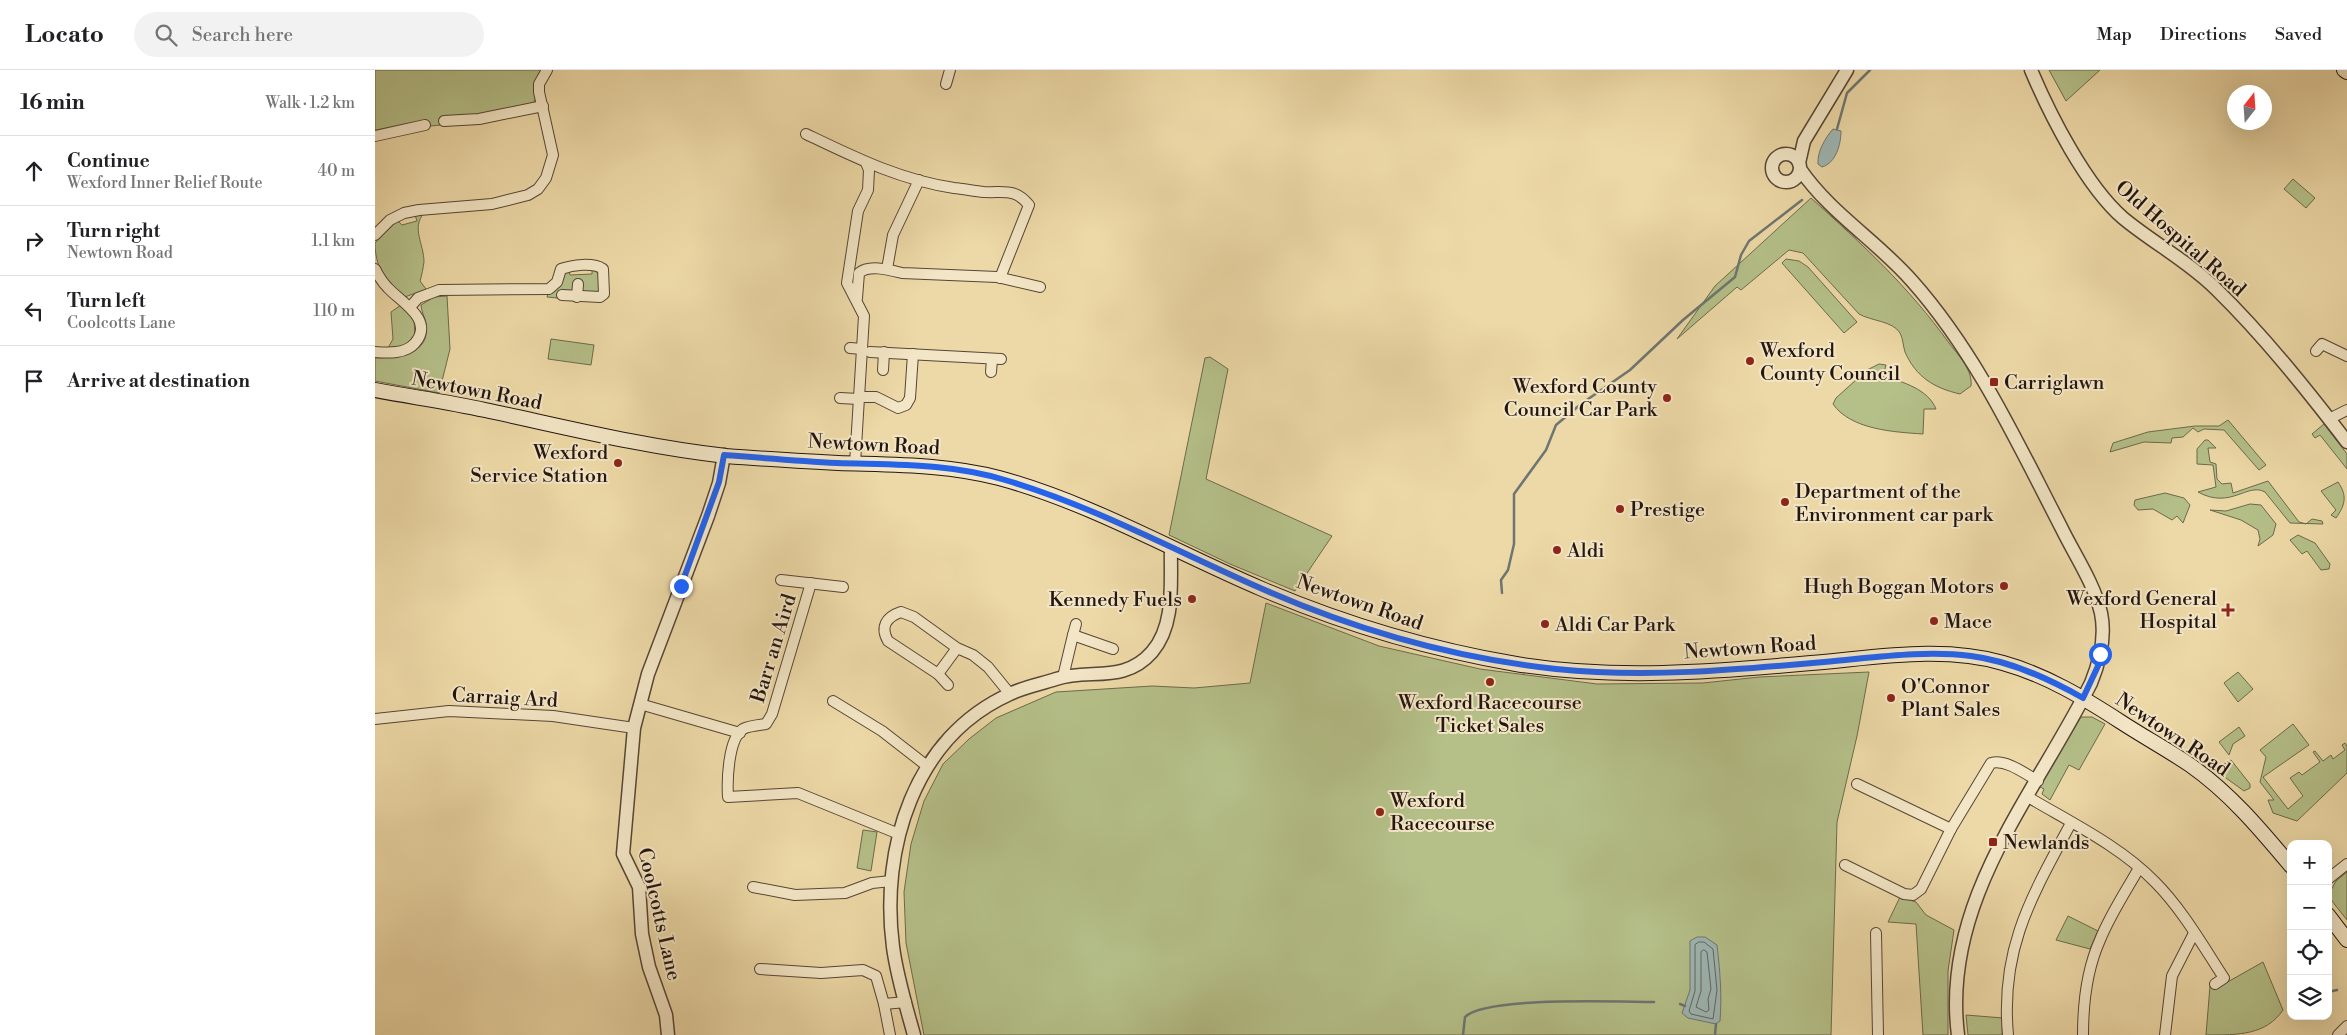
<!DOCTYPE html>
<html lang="en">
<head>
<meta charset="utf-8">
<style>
	:root { --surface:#fff; --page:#f2f2f2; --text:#202124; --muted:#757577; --line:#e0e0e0 }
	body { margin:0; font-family:"Libre Bodoni",serif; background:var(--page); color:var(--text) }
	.controls { position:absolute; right:15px; bottom:15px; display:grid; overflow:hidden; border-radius:10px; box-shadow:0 5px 20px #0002 }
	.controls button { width:45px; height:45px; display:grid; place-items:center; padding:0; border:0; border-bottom:1px solid var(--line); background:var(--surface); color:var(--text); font:25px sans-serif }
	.compass { position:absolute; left:1852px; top:15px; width:45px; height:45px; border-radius:50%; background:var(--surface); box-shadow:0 5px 20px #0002; rotate:17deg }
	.stop { position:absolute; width:15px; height:15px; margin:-11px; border:4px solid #2563eb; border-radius:50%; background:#fff }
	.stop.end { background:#2563eb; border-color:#fff; box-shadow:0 1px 5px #0008 }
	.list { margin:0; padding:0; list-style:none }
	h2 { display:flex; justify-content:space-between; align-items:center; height:65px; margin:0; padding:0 20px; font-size:21px }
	h2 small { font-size:16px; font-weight:400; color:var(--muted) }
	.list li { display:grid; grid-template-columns:32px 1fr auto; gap:15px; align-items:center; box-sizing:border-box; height:70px; padding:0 20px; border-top:1px solid var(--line) }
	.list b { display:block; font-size:19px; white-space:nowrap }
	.list p { margin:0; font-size:16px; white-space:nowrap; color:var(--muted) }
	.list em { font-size:16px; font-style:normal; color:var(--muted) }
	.icon { flex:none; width:28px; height:28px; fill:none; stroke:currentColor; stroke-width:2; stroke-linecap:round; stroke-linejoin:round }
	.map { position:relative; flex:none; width:1972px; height:965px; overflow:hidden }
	header { display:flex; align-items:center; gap:30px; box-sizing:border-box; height:70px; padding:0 25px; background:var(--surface); border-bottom:1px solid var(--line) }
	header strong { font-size:24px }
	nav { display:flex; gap:28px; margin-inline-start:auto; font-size:18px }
	.search { width:350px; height:45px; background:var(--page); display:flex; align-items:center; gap:12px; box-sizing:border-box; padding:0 18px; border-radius:28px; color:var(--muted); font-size:19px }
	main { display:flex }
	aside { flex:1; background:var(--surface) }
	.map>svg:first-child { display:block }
</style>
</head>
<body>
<header>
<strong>Locato</strong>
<div class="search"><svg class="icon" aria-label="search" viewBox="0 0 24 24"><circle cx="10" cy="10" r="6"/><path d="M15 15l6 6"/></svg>Search here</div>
<nav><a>Map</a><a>Directions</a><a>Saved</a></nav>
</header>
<main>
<aside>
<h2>16 min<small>Walk · 1.2 km</small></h2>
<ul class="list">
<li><svg class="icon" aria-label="ahead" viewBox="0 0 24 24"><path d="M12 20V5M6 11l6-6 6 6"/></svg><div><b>Continue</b><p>Wexford Inner Relief Route</p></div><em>40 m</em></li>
<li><svg class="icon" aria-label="right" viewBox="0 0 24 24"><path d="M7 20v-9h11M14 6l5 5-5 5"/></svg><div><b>Turn right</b><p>Newtown Road</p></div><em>1.1 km</em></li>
<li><svg class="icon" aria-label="left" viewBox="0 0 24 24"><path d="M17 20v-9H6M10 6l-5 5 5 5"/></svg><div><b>Turn left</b><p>Coolcotts Lane</p></div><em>110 m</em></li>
<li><svg class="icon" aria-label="arrive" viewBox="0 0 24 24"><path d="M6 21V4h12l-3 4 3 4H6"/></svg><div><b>Arrive at destination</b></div></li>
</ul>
</aside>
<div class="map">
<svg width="1972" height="965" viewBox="0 0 1972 965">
	<rect width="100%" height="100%" fill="#edd9a7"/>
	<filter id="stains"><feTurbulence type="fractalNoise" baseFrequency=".004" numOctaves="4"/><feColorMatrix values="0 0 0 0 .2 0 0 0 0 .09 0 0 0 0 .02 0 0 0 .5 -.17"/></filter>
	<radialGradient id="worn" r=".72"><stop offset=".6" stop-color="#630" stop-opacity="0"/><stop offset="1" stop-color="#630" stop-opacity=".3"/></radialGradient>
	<!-- green -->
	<g fill="#b5c089" stroke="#6c6a4c">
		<polygon points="0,0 163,0 166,2 160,30 156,35 93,46 65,47 66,55 0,61"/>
		<polygon points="1674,0 1725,0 1691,31"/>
		<polygon points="1918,109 1940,128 1931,138 1909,119"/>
		<path d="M 1436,128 C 1488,175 1533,216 1574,273 C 1583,285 1598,300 1596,316 L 1585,324 C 1559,318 1541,307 1530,282 C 1528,276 1528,268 1525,263 C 1518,251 1496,251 1484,244 L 1428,183 L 1414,180 L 1366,220 L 1362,217 L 1302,269 L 1340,216 Z"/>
		<path d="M 49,143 C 36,158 49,174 49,192 C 48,198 47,205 45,211 L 51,219 L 30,227 C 10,215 0,195 0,173 L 22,150 L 27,155 L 42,151 L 40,145 Z"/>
		<polygon points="1411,189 1424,191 1433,197 1482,252 1469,263 1407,193"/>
		<path d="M 217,199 L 225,204 L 225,221 L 221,223 L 211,223 L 206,219 L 199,219 L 194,223 L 184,221 L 182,228 L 172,227 C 173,218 185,204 194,201 L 195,205 L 217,204 Z"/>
		<path d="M 72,226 L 75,279 L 64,323 L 0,311 L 0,288 C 22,288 56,285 51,254 C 50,247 46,241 46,235 L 59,227 Z"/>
		<polygon points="26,235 39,249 40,266 29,276 13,278 18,269 16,242"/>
		<polygon points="176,269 219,275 216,295 173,289"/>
		<polygon points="835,287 853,299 831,409 957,466 920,521 855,494 794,465 830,288"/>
		<path d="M 1504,294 L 1511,295 L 1508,306 C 1528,312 1553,319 1561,339 L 1549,339 L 1548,364 C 1520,362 1476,360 1458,334 L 1461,328 L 1492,300 Z"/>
		<polygon points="1853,350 1891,395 1884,400 1849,360 1829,359 1823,362 1818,358 1808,367 1797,368 1796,373 1769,372 1735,382 1738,373 1773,362 1820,356 1844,356"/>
		<polygon points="1949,354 1972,384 1972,399 1945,365 1940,368 1937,364"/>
		<path d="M 1830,370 L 1833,370 L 1841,378 L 1833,378 L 1835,392 L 1841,394 L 1842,409 L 1847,414 L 1856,413 L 1858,423 L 1893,411 L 1924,452 L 1931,454 L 1937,449 L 1947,451 L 1948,454 L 1915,453 L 1890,422 C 1872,412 1856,440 1823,422 L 1841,417 L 1838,395 L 1822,394 L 1822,379 Z"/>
		<path d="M 1963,412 C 1972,425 1971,434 1961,448 L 1956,445 L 1961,440 L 1946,421 Z"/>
		<polygon points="1790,423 1809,428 1815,435 1808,453 1802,446 1797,450 1778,439 1763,440 1759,435 1760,430"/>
		<polygon points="1875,434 1886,435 1901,454 1898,465 1883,476 1885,469 1883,460 1866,450 1835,440 1851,441"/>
		<polygon points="1923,465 1940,473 1955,494 1954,499 1946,500 1932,481 1927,484 1915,470"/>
		<polygon points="891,533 1004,576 1105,599 1222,614 1328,613 1384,607 1494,602 1482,666 1462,752 1456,965 549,965 531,873 529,822 536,774 549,731 568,694 594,669 621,648 681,622 777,616 819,618 875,613"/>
		<polygon points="1863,602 1878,619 1863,632 1849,613"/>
		<polygon points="1706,647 1717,647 1730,654 1704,700 1694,695 1675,730 1667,724 1669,719 1665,717"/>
		<polygon points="1918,654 1934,675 1888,707 1913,739 1928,726 1915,708 1924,702 1927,705 1945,692 1938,682 1940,681 1948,691 1956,685 1958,689 1970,680 1967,675 1970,673 1972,676 1972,703 1922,751 1898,743 1893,730 1899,730 1885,712 1891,687 1885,680"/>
		<polygon points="1864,657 1870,666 1858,674 1854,685 1844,672"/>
		<polygon points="1832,686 1846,696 1856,690 1875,714 1875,718 1869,721 1829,692"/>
		<polygon points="488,760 502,762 496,801 482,798"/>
		<polygon points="1972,802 1972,850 1953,826 1961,811"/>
		<polygon points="1525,827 1541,832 1551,845 1579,860 1573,901 1573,965 1548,965 1541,854 1513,852"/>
		<polygon points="1693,846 1723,861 1715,879 1681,870"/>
		<path d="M 1888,892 L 1908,940 C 1891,965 1864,965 1831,965 L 1835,916 L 1849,914 Z"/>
		<polygon points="1591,945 1628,948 1627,965 1593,965"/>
	</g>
	<!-- water -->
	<g fill="#9eb7b4" stroke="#6d7672">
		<path d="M 1458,59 L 1466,61 C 1466,74 1461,93 1447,97 L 1443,94 C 1442,82 1450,68 1458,59 Z"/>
		<path d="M 1322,867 L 1330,867 L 1342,875 C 1345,901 1347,925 1345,951 L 1341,954 L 1313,948 L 1307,943 L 1315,920 L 1315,871 Z"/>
	</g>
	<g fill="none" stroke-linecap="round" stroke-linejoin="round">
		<!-- shore -->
		<g stroke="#606662" stroke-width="1">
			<polygon points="1324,872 1329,872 1338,879 1342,920 1338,949 1316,944 1314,941 1320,921 1320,875"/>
			<polygon points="1329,880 1332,882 1336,919 1333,929 1334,940 1331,942 1321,937 1326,921 1326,882"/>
		</g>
		<!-- stream -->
		<g stroke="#6d7672" stroke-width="2.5">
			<polyline points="1462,59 1472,23 1495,0"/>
			<polyline points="1127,523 1126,510 1133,500 1139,474 1139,424 1171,380 1181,355 1206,334 1255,300 1308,250 1360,207 1366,185 1374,171 1427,130"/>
			<polyline points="1953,922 1962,920"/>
			<polyline points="1305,934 1310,936"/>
			<path d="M 1088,965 L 1090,947 C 1110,926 1246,932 1279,932"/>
			<polyline points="1340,965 1341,954"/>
		</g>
		<!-- minor casing -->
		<g stroke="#564636" stroke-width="12">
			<g id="minor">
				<polyline points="571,14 575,0"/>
				<polyline points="69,51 104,49 168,36"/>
				<path d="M 431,64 C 479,87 525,110 579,118 C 589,119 599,121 609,122 C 630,123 640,118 654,135 L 625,208"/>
				<polyline points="0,66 50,55"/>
				<polyline points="0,165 15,150 29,143 44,140 117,134 153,125 163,119 171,108 178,85 164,22 164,14 172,0"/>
				<path d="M 0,199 C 4,207 7,212 13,218 C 26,232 60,250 40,273 C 31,284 13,283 0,282"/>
				<polyline points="512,199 518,165 544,110"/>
				<polyline points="202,227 203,214"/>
				<path d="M 482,228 L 484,203 C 494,194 515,200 527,203 L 622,207 L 665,217"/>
				<path d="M 36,236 L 43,228 L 64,220 L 174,219 L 182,212 L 186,199 C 197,195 218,192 228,199 L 229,224 L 225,227 L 187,225"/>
				<polyline points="475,278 487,279"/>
				<polyline points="1941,281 1947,274 1972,286"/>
				<polyline points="495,282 626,289"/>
				<polyline points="508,300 509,282"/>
				<polyline points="616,302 617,289"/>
				<polyline points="484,327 501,327 523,338 531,335 535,328 538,284"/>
				<polyline points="465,328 484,329"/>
				<polyline points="1954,349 1972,340"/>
				<polyline points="480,393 489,246 472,213 483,141 493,120 494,100 491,93"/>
				<polyline points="406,510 468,517"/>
				<path d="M 436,513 L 397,644 L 391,654 C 384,655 373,656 368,659 C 353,669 352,711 353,727 L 423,723 L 524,764"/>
				<polyline points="698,565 701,554"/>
				<path d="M 582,578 L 563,604 L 513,571 C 505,557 511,547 526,542 L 539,547 L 582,578 L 598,585 L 613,597 L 635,624"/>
				<polyline points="563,604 573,615"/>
				<polyline points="688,607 698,565 738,579"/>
				<polyline points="458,631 507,661 552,696"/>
				<polyline points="265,634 365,663"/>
				<polyline points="0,649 74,641 178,646 259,658"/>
				<polyline points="1482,714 1576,759"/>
				<path d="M 1653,727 C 1695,752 1745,776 1780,812 C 1807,839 1828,876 1849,908 L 1840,914"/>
				<path d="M 1470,795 L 1529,824 L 1538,825 L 1546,819 L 1576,759 L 1616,693 C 1631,689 1649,703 1663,711"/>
				<polyline points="1953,809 1972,794"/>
				<polyline points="378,817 420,825 470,823 497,813 516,811"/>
				<polyline points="1501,863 1503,965"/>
				<polyline points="385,899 446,903 488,900 501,906 509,934 531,932"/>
				<polyline points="509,934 515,965"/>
				<path d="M 1633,965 C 1625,878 1657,826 1696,753"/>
				<path d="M 1708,965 C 1708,933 1712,899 1725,870 C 1735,845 1751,821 1764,798"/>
				<polyline points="1790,965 1797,906 1819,863"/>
				<polyline points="1963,965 1972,956"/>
			</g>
		</g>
		<!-- tertiary casing -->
		<g stroke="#564636" stroke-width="15">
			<g id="tertiary">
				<path d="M 1656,0 C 1675,45 1711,116 1748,148 C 1778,173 1813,191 1841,219 C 1889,266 1932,320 1972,372"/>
				<circle cx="1411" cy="98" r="14"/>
				<polyline points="1424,93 1429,71 1472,0"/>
				<path d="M 1425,99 C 1455,143 1502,171 1537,211 C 1601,283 1642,372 1686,457 C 1699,484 1719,513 1726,543 C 1731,567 1725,591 1716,613 C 1660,725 1566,831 1583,965"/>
				<polyline points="293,965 291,945 274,897 267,864 264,817 248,784 259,658 273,604 333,446 344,413 349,385"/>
				<path d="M 539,965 C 531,936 522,907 518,877 C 505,779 539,667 635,624 C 649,617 666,614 681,609 C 715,598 749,614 777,582 C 801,554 795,512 796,477"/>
			</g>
		</g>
		<!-- secondary casing -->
		<g stroke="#231510" stroke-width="16">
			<g id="secondary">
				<polyline points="1969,0 1972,2"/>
				<path d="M 0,320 C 37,327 74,332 110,340 C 190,357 269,377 351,386 C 388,389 425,391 463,393 C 518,395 570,394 624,408 C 716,433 800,482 887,519 C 969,554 1053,579 1141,594 C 1239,610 1337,602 1436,593 C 1498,588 1567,575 1628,593 C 1671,605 1709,628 1746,652 C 1769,667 1793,680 1815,695 C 1855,723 1885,759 1916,796"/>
				<polyline points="1953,845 1972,870"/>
			</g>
		</g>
		<!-- minor -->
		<use href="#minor" stroke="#f3e6c6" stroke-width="10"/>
		<!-- tertiary -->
		<use href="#tertiary" stroke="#f3e6c6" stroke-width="12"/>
		<!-- secondary -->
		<use href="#secondary" stroke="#f3e6c6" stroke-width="14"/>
	</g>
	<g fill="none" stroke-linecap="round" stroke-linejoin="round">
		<!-- route -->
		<path stroke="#2563eb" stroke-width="6" d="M 306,516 L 344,412 L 349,385 C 387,388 424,391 462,393 C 519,395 574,393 630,410 C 718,436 799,480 883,517 C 977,559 1078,588 1181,599 C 1270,608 1360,600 1449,592 C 1497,588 1548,580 1596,586 C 1636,591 1674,609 1708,628 L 1723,596 L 1725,584"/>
	</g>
	<!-- markers -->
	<g fill="#8f2418" stroke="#f3e6c6" stroke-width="2">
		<circle cx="1375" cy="291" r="5"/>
		<rect x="1614" y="307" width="10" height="10" rx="2.5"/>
		<circle cx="1292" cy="328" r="5"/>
		<circle cx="243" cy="393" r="5"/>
		<circle cx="1410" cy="432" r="5"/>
		<circle cx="1245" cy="439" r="5"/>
		<circle cx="1182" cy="480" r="5"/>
		<circle cx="1629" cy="516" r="5"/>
		<circle cx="817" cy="529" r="5"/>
		<path d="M1850.5 532.5h5v5h5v5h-5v5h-5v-5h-5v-5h5z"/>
		<circle cx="1559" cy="551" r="5"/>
		<circle cx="1170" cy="554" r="5"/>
		<circle cx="1115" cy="612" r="5"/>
		<circle cx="1516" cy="628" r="5"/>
		<circle cx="1005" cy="742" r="5"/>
		<rect x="1613" y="767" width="10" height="10" rx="2.5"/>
	</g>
	<g text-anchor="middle" stroke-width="4" stroke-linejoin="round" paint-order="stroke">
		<!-- street labels -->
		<g font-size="20" fill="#231510" stroke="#f3e6c6">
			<text transform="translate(1806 168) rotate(41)" y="7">Old Hospital Road</text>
			<text transform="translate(102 320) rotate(11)" y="7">Newtown Road</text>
			<text transform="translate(499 374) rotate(3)" y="7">Newtown Road</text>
			<text transform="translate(985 532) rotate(19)" y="7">Newtown Road</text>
			<text transform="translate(1375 577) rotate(-4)" y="7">Newtown Road</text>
			<text transform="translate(398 578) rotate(-73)" y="7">Barr an Aird</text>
			<text transform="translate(130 627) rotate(3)" y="7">Carraig Ard</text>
			<text transform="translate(1798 664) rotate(34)" y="7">Newtown Road</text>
			<text transform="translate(285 844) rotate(77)" y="7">Coolcotts Lane</text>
		</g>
		<!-- poi labels -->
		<g font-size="20" fill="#231510" stroke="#f3e6c6" text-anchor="start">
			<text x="1385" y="287">Wexford<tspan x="1385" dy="23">County Council</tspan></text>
			<text x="1629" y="319">Carriglawn</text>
			<text x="1282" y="323" text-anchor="end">Wexford County<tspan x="1282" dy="23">Council Car Park</tspan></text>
			<text x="233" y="389" text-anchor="end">Wexford<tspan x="233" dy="23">Service Station</tspan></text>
			<text x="1420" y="428">Department of the<tspan x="1420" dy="23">Environment car park</tspan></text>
			<text x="1255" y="446">Prestige</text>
			<text x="1192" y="487">Aldi</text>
			<text x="1619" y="523" text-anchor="end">Hugh Boggan Motors</text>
			<text x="1842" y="535" text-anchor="end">Wexford General<tspan x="1842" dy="23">Hospital</tspan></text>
			<text x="807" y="536" text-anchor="end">Kennedy Fuels</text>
			<text x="1569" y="558">Mace</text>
			<text x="1180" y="561">Aldi Car Park</text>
			<text x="1526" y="623">O'Connor<tspan x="1526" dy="23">Plant Sales</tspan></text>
			<text x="1115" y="639" text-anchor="middle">Wexford Racecourse<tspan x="1115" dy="23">Ticket Sales</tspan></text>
			<text x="1015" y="737">Wexford<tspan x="1015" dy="23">Racecourse</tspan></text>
			<text x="1628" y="779">Newlands</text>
		</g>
	</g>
	<rect width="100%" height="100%" filter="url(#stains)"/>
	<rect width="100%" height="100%" fill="url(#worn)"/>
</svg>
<div class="controls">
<button>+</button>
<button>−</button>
<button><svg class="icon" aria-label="locate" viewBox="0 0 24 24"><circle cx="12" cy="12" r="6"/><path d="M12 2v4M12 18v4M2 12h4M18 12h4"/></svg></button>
<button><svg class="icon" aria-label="layers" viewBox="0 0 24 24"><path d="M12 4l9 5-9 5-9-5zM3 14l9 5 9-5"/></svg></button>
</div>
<svg class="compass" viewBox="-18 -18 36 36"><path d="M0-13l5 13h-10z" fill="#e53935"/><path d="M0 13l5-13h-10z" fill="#757577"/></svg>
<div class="stop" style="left:1725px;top:584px"></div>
<div class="stop end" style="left:306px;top:516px"></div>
</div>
</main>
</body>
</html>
